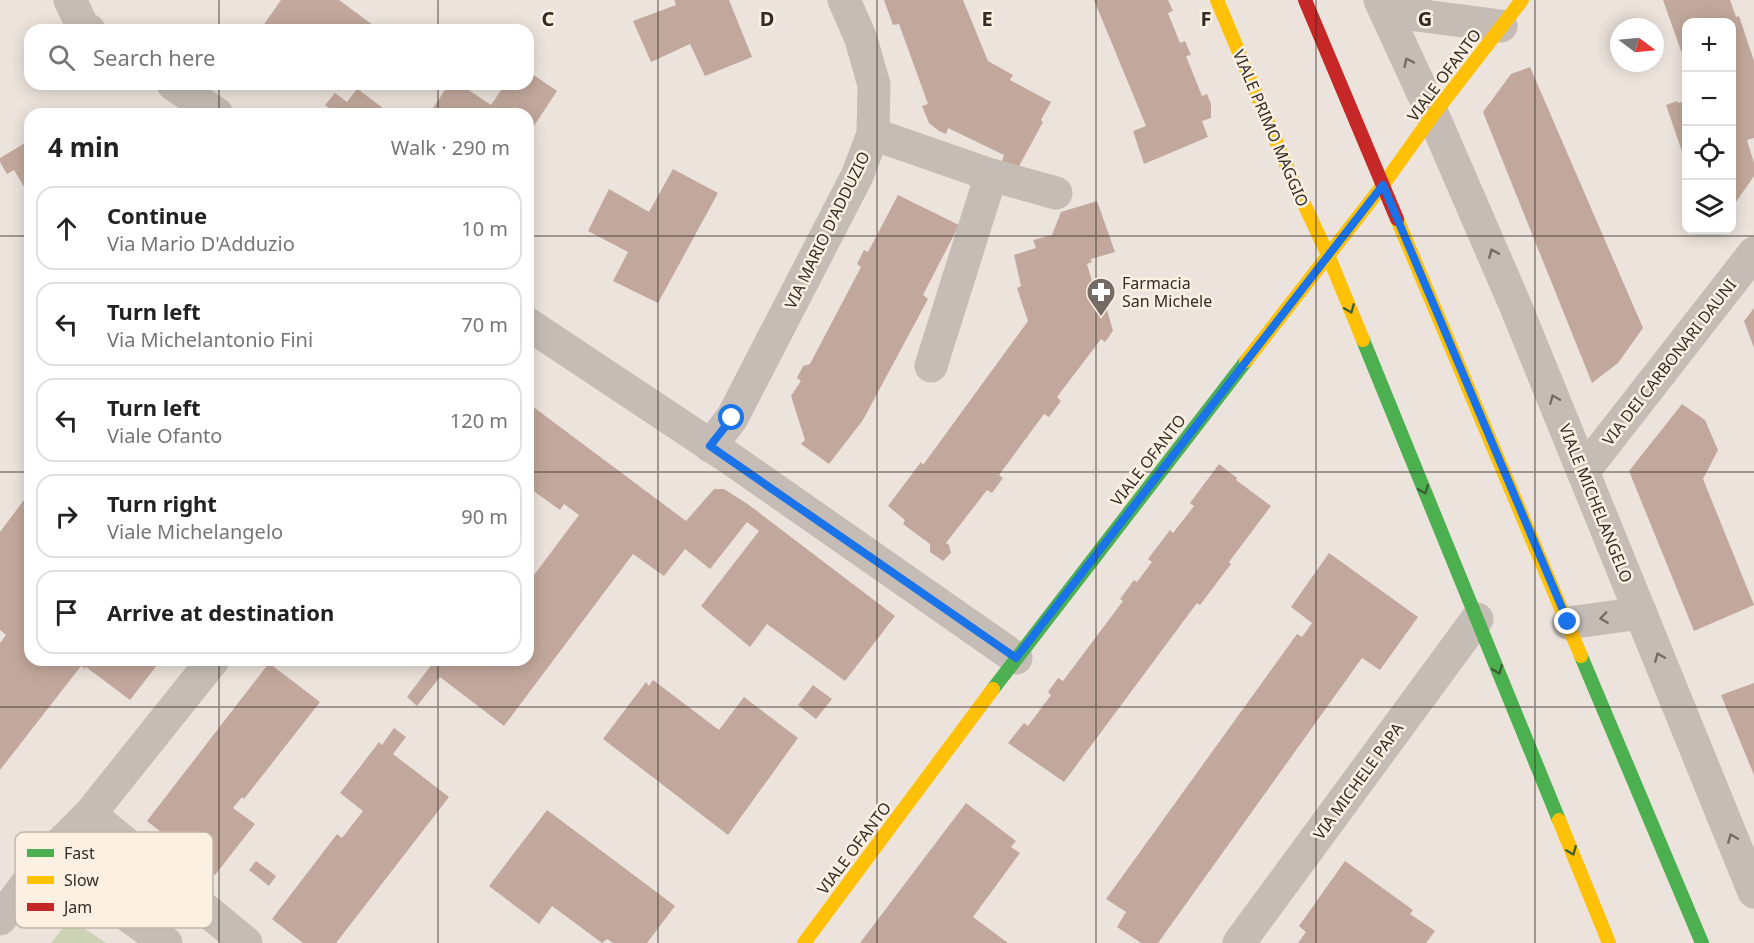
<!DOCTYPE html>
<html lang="en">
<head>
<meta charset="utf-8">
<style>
	:root { --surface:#fff; --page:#f6f6f6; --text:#222; --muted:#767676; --line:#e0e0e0 }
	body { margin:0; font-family:"Noto Sans",sans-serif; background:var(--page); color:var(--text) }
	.controls { position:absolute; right:18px; top:18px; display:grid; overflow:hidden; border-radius:12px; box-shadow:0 3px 15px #0003 }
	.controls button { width:54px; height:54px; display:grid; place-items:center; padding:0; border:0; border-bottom:2px solid var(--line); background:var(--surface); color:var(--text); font:30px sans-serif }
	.compass { position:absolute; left:1610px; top:18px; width:54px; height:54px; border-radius:50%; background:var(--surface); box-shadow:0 3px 15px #0003; rotate:106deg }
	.stop { position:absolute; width:18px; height:18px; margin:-14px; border:4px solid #1a73e8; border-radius:50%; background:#fff }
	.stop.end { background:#1a73e8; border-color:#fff; box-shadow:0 2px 6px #0008 }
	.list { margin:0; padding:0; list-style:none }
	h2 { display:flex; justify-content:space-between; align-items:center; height:78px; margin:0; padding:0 24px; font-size:26px }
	h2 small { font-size:20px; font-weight:400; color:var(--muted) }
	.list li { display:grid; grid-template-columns:39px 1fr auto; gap:18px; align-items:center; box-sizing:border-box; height:84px; margin:0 12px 12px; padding:0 12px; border:2px solid var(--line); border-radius:18px }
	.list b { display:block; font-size:22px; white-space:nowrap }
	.list p { margin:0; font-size:20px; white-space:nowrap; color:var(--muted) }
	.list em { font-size:20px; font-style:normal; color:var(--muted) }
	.icon { flex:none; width:33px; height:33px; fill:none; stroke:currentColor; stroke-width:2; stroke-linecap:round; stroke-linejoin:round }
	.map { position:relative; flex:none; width:1754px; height:943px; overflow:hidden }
	.search { position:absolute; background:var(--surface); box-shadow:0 3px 15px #0003; left:24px; top:24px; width:510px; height:66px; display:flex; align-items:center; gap:15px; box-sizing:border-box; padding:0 21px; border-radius:18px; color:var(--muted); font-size:22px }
	.panel { position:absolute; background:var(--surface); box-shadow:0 3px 15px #0003; left:24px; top:108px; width:510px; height:558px; border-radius:18px }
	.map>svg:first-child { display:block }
</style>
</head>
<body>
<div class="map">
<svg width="1754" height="943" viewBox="0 0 1754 943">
	<rect width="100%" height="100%" fill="#ece4dc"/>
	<!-- green -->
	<polygon fill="#ccd2b4" points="70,919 106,943 51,943"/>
	<!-- building -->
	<g fill="#c2a89c">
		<polygon points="281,0 339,0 377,28 376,30 260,30"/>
		<polygon points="674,0 729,0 752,57 705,76 690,44 651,62 633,21 676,5"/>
		<polygon points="884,0 963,0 988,61 1013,75 1010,80 1051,102 1041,120 1043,122 1018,168 1002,161 1004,155 948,128 946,134 939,131 929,123 922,106 928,104 899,24 893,25"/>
		<polygon points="1094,0 1168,0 1173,11 1168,13 1180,43 1185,41 1191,55 1186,56 1202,96 1207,94 1211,104 1211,118 1202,121 1208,137 1144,164 1133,131 1146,126"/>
		<polygon points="1663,0 1730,0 1736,17 1739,16 1754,61 1754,138 1747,140 1754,163 1754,176 1736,202 1732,204 1732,22 1686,22 1686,65"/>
		<polygon points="1530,67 1643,328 1618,363 1592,383 1483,112 1511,74"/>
		<polygon points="528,71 557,91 528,135 528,114 429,114 449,84 460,84 491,105 505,84 528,84"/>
		<polygon points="357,89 359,90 391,114 337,114 325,105 335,93 347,102"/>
		<polygon points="1677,101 1678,103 1686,101 1686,163 1666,105"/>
		<polygon points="30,140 30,197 14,170 7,174 0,162 0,158"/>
		<polygon points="673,169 718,193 658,303 613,281 628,252 588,231 609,189 649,212"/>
		<polygon points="898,195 959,225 923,295 928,299 863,420 829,464 801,444 805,440 791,396 801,381 797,378 803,366 810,364 861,267 857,264 864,250 868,252"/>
		<polygon points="1097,201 1115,252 1091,259 1092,262 1087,264 1100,307 1106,306 1113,331 1105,342 1101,339 1057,397 1061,401 1049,417 1044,414 999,475 1003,478 992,493 987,490 946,543 949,545 951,553 943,561 930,552 930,544 903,524 905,520 888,506 921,462 923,465 1028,321 1017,288 1021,286 1014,255 1036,248 1033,240 1052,235 1061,212"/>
		<polygon points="1754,308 1754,348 1744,321"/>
		<polygon points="528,403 686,521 714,489 724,489 749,505 895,616 845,681 767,624 750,647 701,606 759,531 747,522 710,569 685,549 664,576 633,554 504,726 440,677 417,706 407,697 435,660 528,660 528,583 579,515 564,504 560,510 528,487"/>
		<polygon points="1682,404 1705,420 1718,450 1703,479 1754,605 1694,631 1629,471"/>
		<polygon points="1219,464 1237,478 1236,480 1271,506 1229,562 1231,564 1200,605 1197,603 1064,782 1008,743 1024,723 1028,726 1051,695 1048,692 1058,678 1063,681 1123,601 1120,599 1134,580 1137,582 1152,562 1148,559 1170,530 1173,533 1194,506 1190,503"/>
		<polygon points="30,492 30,660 161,660 130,700 86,667 85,669 81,666 0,770 0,643 6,635 0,630 0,532"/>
		<polygon points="1329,553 1418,617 1380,670 1362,658 1158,943 1141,943 1117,927 1126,912 1106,899 1297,634 1302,637 1312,623 1291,607"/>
		<polygon points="269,663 320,702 244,799 242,797 233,808 255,824 215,875 147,821"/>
		<polygon points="653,680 719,730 744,697 798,738 728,835 603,739 646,682 649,686"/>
		<polygon points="1754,683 1754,775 1721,695"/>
		<polygon points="813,685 832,699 816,719 798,705"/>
		<polygon points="394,728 406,737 393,754 449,797 336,943 303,943 272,919 337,834 342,838 363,811 340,793 379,742 382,745"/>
		<polygon points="966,803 1016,841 1011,847 1020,853 973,917 1008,943 860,943"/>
		<polygon points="547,810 675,906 647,943 613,943 607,939 602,943 552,906 539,924 489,886"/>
		<polygon points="256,861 276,876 269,886 249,870"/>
		<polygon points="1345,861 1413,910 1410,914 1435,931 1426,943 1298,943 1306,932 1299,926"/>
	</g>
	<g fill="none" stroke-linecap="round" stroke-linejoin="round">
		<!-- street -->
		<g stroke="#c5bdb5" stroke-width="33">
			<polyline points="70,0 83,27 89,30"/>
			<polyline points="1380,0 1433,115 1516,307 1754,892"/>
			<polyline points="1385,11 1501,26"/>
			<polyline points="173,84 217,114"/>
			<polyline points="873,134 991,175 1056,193"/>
			<polyline points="528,324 731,459 1016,658"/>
			<polyline points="931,366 991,175"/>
			<polyline points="710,446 732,418 857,176 873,134 874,85 861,39 844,0"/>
			<polyline points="1583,472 1754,253"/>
			<polyline points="1568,623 1641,613"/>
			<polyline points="90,814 246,943"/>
			<polyline points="47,857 166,943"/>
			<polyline points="0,919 47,857 90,814 213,660"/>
			<polyline points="1239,943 1477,619"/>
		</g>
		<!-- fast -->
		<g stroke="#4caf50" stroke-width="14">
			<polyline points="1363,340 1559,820"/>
			<polyline points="1581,656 1702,943"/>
			<polyline points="993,689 1246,361"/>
		</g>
		<!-- slow -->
		<g stroke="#ffc107" stroke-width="14">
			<polyline points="1217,0 1290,174 1328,255 1363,340"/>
			<polyline points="1397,219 1581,656"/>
			<polyline points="1246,361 1383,185 1433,115 1522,0"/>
			<polyline points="1559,820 1609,943"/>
			<polyline points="804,943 993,689"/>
		</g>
		<!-- jam -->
		<polyline stroke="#c62828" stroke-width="14" points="1305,0 1397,219"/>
	</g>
	<!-- one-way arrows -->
	<defs><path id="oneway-chevron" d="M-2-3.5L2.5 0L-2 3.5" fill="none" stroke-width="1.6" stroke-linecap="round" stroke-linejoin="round" transform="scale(1.5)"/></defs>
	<g stroke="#766c65">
		<use href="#oneway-chevron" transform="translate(1408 62) rotate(-115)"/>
		<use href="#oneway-chevron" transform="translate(1493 253) rotate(-113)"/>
		<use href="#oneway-chevron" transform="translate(1554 399) rotate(-112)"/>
		<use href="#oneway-chevron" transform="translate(1604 618) rotate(172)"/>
		<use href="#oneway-chevron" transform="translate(1659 657) rotate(-112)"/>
		<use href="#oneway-chevron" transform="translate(1732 838) rotate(-112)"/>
	</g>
	<g stroke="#3e5f36">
		<use href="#oneway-chevron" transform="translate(1350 309) rotate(68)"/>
		<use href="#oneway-chevron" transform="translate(1424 490) rotate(68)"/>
		<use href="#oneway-chevron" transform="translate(1498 670) rotate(68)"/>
		<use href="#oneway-chevron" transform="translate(1572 851) rotate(68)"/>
	</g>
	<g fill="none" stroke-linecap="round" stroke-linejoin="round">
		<!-- route -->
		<polyline stroke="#1a73e8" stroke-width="8" points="732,418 710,446 1016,658 1383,185 1568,622"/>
	</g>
	<!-- grid -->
	<path fill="none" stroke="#352a24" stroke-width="1.5" stroke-opacity="0.55" d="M 219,0 L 219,30M 438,0 L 438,30M 658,0 L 658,943M 877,0 L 877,943M 1096,0 L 1096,943M 1316,0 L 1316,943M 1535,0 L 1535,943M 219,84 L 219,114M 438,84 L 438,114M 0,236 L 30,236M 528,236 L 1754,236M 0,472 L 30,472M 528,472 L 1754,472M 219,660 L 219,943M 438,660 L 438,943M 0,707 L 1754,707"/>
	<!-- icons -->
	<defs>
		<g id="pharmacy-pin" transform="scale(1.5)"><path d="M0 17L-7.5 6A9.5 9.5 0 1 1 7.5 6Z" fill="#756b64" stroke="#fbf0e1"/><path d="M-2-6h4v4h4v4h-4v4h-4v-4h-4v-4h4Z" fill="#fff"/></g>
	</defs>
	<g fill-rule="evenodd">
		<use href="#pharmacy-pin" x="1101" y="292"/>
	</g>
	<g text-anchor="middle" stroke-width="5" stroke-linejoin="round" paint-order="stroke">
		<!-- street labels -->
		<g font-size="16" fill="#352a24" stroke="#fbf0e1">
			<text transform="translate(1444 75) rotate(-53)" y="6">VIALE OFANTO</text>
			<text transform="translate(1271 128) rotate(67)" y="6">VIALE PRIMO MAGGIO</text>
			<text transform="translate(827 230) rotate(-64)" y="6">VIA MARIO D'ADDUZIO</text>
			<text transform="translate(1669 362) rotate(-52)" y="6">VIA DEI CARBONARI DAUNI</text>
			<text transform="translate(1148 460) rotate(-52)" y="6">VIALE OFANTO</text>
			<text transform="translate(1596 503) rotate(68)" y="6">VIALE MICHELANGELO</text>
			<text transform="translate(1358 781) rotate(-54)" y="6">VIA MICHELE PAPA</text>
			<text transform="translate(854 848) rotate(-53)" y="6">VIALE OFANTO</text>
		</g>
		<!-- poi labels -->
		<g font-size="16" fill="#352a24" stroke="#fbf0e1" text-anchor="start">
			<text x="1122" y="289">Farmacia<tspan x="1122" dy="18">San Michele</tspan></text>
		</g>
	</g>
	<!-- legend -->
	<rect x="15" y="832" width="198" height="96" rx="9" fill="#fbf0e1" stroke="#c0b5a8" stroke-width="1.5"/>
	<rect x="27" y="849" width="27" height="8" fill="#4caf50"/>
	<rect x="27" y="876" width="27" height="8" fill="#ffc107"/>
	<rect x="27" y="903" width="27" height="8" fill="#c62828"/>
	<g font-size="16" fill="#352a24">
		<text x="64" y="859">Fast</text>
		<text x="64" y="886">Slow</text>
		<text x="64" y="913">Jam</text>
	</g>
	<g font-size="20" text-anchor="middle" font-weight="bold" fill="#352a24" stroke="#fbf0e1" stroke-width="5" stroke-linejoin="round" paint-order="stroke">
		<text x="548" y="26">C</text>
		<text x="767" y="26">D</text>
		<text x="987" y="26">E</text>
		<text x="1206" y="26">F</text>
		<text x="1425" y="26">G</text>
	</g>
</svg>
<div class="controls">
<button>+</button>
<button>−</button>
<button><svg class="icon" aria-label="locate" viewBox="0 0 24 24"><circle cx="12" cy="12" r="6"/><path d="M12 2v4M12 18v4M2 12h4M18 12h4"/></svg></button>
<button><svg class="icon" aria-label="layers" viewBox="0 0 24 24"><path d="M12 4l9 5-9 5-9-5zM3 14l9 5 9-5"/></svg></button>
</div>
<svg class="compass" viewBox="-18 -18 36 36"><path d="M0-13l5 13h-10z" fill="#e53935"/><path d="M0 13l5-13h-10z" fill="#767676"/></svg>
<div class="stop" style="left:732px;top:418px"></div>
<div class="stop end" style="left:1568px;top:622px"></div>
<div class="search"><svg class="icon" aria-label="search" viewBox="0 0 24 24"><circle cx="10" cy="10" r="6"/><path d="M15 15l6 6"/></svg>Search here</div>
<section class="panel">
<h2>4 min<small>Walk · 290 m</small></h2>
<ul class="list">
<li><svg class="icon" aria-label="ahead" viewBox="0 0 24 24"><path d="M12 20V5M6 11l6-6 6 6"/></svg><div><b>Continue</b><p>Via Mario D'Adduzio</p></div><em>10 m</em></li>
<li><svg class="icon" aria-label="left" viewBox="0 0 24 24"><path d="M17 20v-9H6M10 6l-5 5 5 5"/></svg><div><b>Turn left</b><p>Via Michelantonio Fini</p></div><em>70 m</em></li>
<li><svg class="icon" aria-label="left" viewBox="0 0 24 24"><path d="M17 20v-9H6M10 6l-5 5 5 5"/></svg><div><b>Turn left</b><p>Viale Ofanto</p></div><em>120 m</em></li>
<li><svg class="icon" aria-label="right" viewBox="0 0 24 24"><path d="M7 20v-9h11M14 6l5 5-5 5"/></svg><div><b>Turn right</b><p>Viale Michelangelo</p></div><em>90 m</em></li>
<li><svg class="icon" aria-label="arrive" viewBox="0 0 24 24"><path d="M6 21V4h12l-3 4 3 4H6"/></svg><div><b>Arrive at destination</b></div></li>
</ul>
</section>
</div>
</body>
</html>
